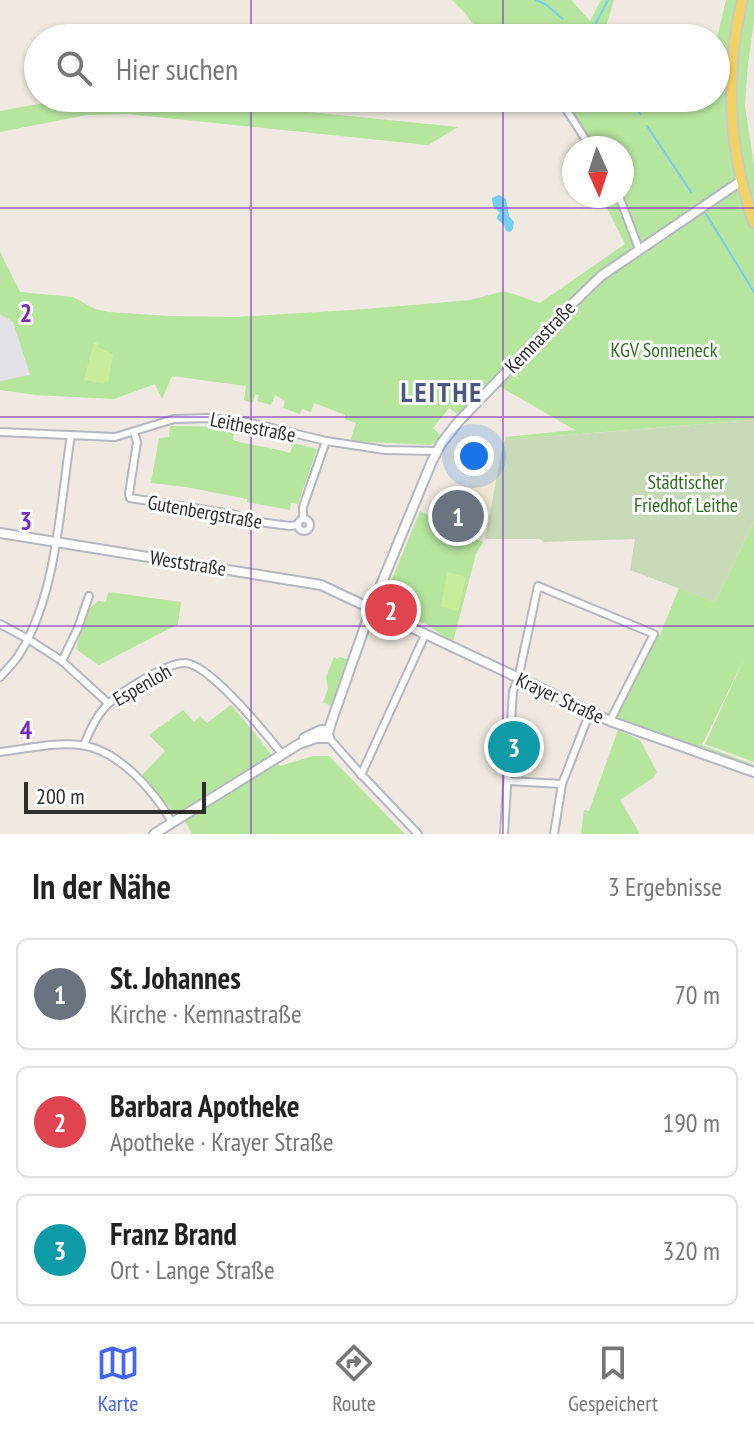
<!DOCTYPE html>
<html lang="de">
<head>
<meta charset="utf-8">
<style>
	:root { --surface:#fff; --page:#f2f2f2; --text:#222; --muted:#767676; --line:#e0e0e0; --accent:#4264fb }
	body { margin:0; font-family:"PT Sans Narrow",sans-serif; background:var(--page); color:var(--text) }
	.compass { position:absolute; left:562px; top:136px; width:72px; height:72px; border-radius:50%; background:var(--surface); box-shadow:0 2px 6px #0004; rotate:177deg }
	.scale { position:absolute; left:24px; bottom:20px; width:182px; box-sizing:border-box; padding-left:8px; border:4px solid #2e2e2e; border-top:0; font-size:22px; line-height:28px; white-space:nowrap; color:#2e2e2e; -webkit-text-stroke:6px #fff; paint-order:stroke }
	.you { position:absolute; left:474px; top:456px; width:28px; height:28px; margin:-20px; border:6px solid #fff; border-radius:50%; background:#1a73e8; box-shadow:0 0 0 12px #1a73e833 }
	.badge { display:grid; place-items:center; width:52px; height:52px; border-radius:50%; background:var(--accent); color:#fff; font-size:26px; font-weight:700 }
	.pin { position:absolute; translate:-50% -50%; border:4px solid #fff; box-shadow:0 2px 8px #0006 }
	.list { margin:0; padding:0; list-style:none }
	h2 { display:flex; justify-content:space-between; align-items:center; height:104px; margin:0; padding:0 32px; font-size:34px }
	h2 small { font-size:26px; font-weight:400; color:var(--muted) }
	.list li { display:grid; grid-template-columns:52px 1fr auto; gap:24px; align-items:center; box-sizing:border-box; height:112px; margin:0 16px 16px; padding:0 16px; border:2px solid var(--line); border-radius:12px }
	.list b { display:block; font-size:30px; white-space:nowrap }
	.list p { margin:0; font-size:26px; white-space:nowrap; color:var(--muted) }
	.list em { font-size:26px; font-style:normal; color:var(--muted) }
	.icon { flex:none; width:44px; height:44px; fill:none; stroke:currentColor; stroke-width:2; stroke-linecap:round; stroke-linejoin:round }
	.map { position:relative; flex:none; width:754px; height:834px; overflow:hidden }
	.search { position:absolute; background:var(--surface); box-shadow:0 2px 6px #0004; left:24px; right:24px; top:24px; height:88px; display:flex; align-items:center; gap:20px; box-sizing:border-box; padding:0 28px; border-radius:44px; color:var(--muted); font-size:30px }
	.sheet { height:488px; background:var(--surface) }
	nav { display:flex; justify-content:space-around; align-items:center; box-sizing:border-box; height:112px; border-top:2px solid var(--line); background:var(--surface); font-size:22px; color:var(--muted) }
	nav a { display:grid; justify-items:center; gap:4px }
	nav .on { color:var(--accent) }
	.map>svg:first-child { display:block }
</style>
</head>
<body>
<div class="map">
<svg width="754" height="834" viewBox="0 0 754 834">
	<rect width="100%" height="100%" fill="#efe9e1"/>
	<!-- industrial -->
	<polygon fill="#e3e1e8" points="0,314 13,322 30,376 0,381"/>
	<!-- education -->
	<polygon fill="#f0e6d1" points="464,433 501,452 490,510 465,499 471,473 458,470 459,464 442,460 455,441"/>
	<!-- green -->
	<g fill="#b6e59e">
		<polygon points="452,0 571,0 590,21 601,0 614,0 603,36 606,38 483,38 465,13"/>
		<polygon points="726,0 754,0 754,22 748,64 745,106 754,165 754,420 506,440 505,437 575,430 492,382 460,416 449,408 433,428 441,436 431,445 350,441 356,423 345,419 345,415 314,403 311,412 302,409 300,414 283,408 285,401 275,395 271,405 257,401 259,395 256,394 252,403 244,400 246,386 172,376 162,399 155,384 114,399 36,395 0,390 0,381 30,375 13,322 0,314 0,252 20,292 73,297 95,309 109,312 168,316 237,317 366,309 470,300 504,291 540,303 625,244 601,196 622,196 622,148 594,148 560,98 716,98 716,42"/>
		<polygon points="71,98 168,98 458,127 428,145 127,114 87,115 0,132 0,111"/>
		<path d="M 170,426 L 231,427 L 234,433 L 233,440 C 252,446 271,447 290,453 L 294,443 L 317,449 L 298,504 L 291,503 L 290,510 L 247,502 L 247,499 L 186,487 L 151,483 L 159,438 L 169,437 Z"/>
		<polygon points="420,511 432,517 431,525 464,534 483,542 476,554 453,642 426,624 402,616 414,594 390,584"/>
		<polygon points="754,521 754,762 705,744 745,657 702,745 754,765 754,767 616,717 657,635 660,635 679,588 715,602"/>
		<polygon points="108,592 181,602 178,624 99,665 76,649 88,610 98,601 106,602"/>
		<polygon points="339,657 347,659 331,706 323,702 328,689 326,677 334,657 338,659"/>
		<polygon points="231,705 253,731 280,766 313,756 329,756 405,834 192,834 187,824 173,811 141,776 165,751 149,735 183,710 194,722 200,716 207,723"/>
		<polygon points="618,730 640,740 657,772 653,778 620,800 640,834 581,834 584,810 589,811"/>
	</g>
	<!-- cemetery -->
	<polygon fill="#c8d9b8" points="754,420 754,521 715,602 630,570 635,539 544,542 540,539 485,539 503,444 505,440"/>
	<!-- pitch -->
	<g fill="#c9ec9a">
		<polygon points="94,342 99,344 98,347 113,354 108,382 105,381 104,384 84,380"/>
		<polygon points="447,572 466,577 458,611 441,607"/>
	</g>
	<!-- water -->
	<polygon fill="#75cff0" points="499,195 506,199 509,216 514,222 513,229 510,232 506,231 504,225 497,219 497,216 500,213 493,206 492,198"/>
	<g fill="none" stroke-linecap="round" stroke-linejoin="round">
		<!-- stream -->
		<g stroke="#75cff0" stroke-width="2">
			<polyline points="536,0 545,4 563,19"/>
			<polyline points="574,28 586,38"/>
			<polyline points="588,38 608,0"/>
			<polyline points="628,98 640,114"/>
			<polyline points="647,126 691,192"/>
			<polyline points="706,214 754,292"/>
		</g>
		<!-- street casing -->
		<g stroke="#b4b7c1" stroke-width="10">
			<g id="street">
				<polyline points="559,98 591,148"/>
				<polyline points="619,196 639,249"/>
				<polyline points="0,432 115,437 174,419 209,418 247,422 326,441 385,450 437,451"/>
				<polyline points="134,432 137,442 129,494 130,498 232,514 251,521 290,526 298,525"/>
				<polyline points="303,519 303,507 326,441"/>
				<circle cx="304" cy="525" r="6"/>
				<polyline points="0,624 28,639 62,661 108,703"/>
				<polyline points="62,661 78,628 89,596"/>
				<path d="M 0,677 C 7,669 15,662 20,653 C 57,594 60,504 71,435"/>
				<polyline points="329,738 359,772 418,834"/>
				<path d="M 84,745 C 97,711 107,701 139,682 C 149,676 172,663 184,663 C 208,662 266,734 282,754"/>
				<path d="M 0,752 C 26,749 54,742 80,745 C 118,749 154,791 172,822"/>
				<polyline points="361,775 425,635"/>
				<polyline points="508,781 562,784"/>
				<polyline points="504,834 513,691 518,679 538,586 654,634 610,721"/>
				<polyline points="554,834 562,784 590,712"/>
			</g>
		</g>
		<!-- secondary casing -->
		<g stroke="#b4b7c1" stroke-width="12">
			<g id="secondary">
				<polyline points="0,533 321,585 610,721 754,772"/>
				<polyline points="304,738 321,730 329,730"/>
				<polyline points="154,834 299,744 316,738 329,738 328,733 331,723 371,609 432,461 441,444 458,422 569,307 601,276 741,181"/>
			</g>
		</g>
		<!-- primary casing -->
		<g stroke="#c9c9c9" stroke-width="13">
			<path id="primary" d="M 742,0 C 725,75 728,149 754,223"/>
		</g>
		<!-- street -->
		<use href="#street" stroke="#fff" stroke-width="6"/>
		<!-- secondary -->
		<use href="#secondary" stroke="#fff" stroke-width="8"/>
		<!-- primary -->
		<use href="#primary" stroke="#f2d163" stroke-width="9"/>
	</g>
	<!-- grid -->
	<path fill="none" stroke="#7b2cbf" stroke-width="2" stroke-opacity="0.55" d="M 251,0 L 251,38M 503,0 L 503,38M 251,98 L 251,834M 503,98 L 503,834M 0,208 L 754,208M 0,417 L 754,417M 0,626 L 754,626"/>
	<g text-anchor="middle" stroke-width="6" stroke-linejoin="round" paint-order="stroke">
		<!-- street labels -->
		<g font-size="20" fill="#2e2e2e" stroke="#fff">
			<text transform="translate(540 337) rotate(-46)" y="7">Kemnastraße</text>
			<text transform="translate(253 427) rotate(11)" y="7">Leithestraße</text>
			<text transform="translate(205 512) rotate(10)" y="7">Gutenbergstraße</text>
			<text transform="translate(188 563) rotate(9)" y="7">Weststraße</text>
			<text transform="translate(142 685) rotate(-30)" y="7">Espenloh</text>
			<text transform="translate(560 698) rotate(25)" y="7">Krayer Straße</text>
		</g>
		<!-- park labels -->
		<g font-size="20" fill="#2c6e1b" stroke="#fff">
			<text x="664" y="357">KGV Sonneneck</text>
			<text x="686" y="489">Städtischer<tspan x="686" dy="23">Friedhof Leithe</tspan></text>
		</g>
		<!-- district labels -->
		<g font-size="28" font-weight="bold" letter-spacing="2" fill="#4d5680" stroke="#fff">
			<text x="442" y="402">LEITHE</text>
		</g>
	</g>
	<g font-size="26" text-anchor="middle" font-weight="bold" fill="#7b2cbf" stroke="#fff" stroke-width="6" stroke-linejoin="round" paint-order="stroke">
		<text x="26" y="322">2</text>
		<text x="26" y="530">3</text>
		<text x="26" y="739">4</text>
	</g>
</svg>
<svg class="compass" viewBox="-18 -18 36 36"><path d="M0-13l5 13h-10z" fill="#e53935"/><path d="M0 13l5-13h-10z" fill="#767676"/></svg>
<div class="scale">200 m</div>
<div class="you"></div>
<div class="pin badge" style="left:458px;top:516px;background:#6b7280">1</div>
<div class="pin badge" style="left:391px;top:610px;background:#e0444e">2</div>
<div class="pin badge" style="left:514px;top:747px;background:#0f9aa8">3</div>
<div class="search"><svg class="icon" aria-label="search" viewBox="0 0 24 24"><circle cx="10" cy="10" r="6"/><path d="M15 15l6 6"/></svg>Hier suchen</div>
</div>
<section class="sheet">
<h2>In der Nähe<small>3 Ergebnisse</small></h2>
<ul class="list">
<li><span class="badge" style="background:#6b7280">1</span><div><b>St. Johannes</b><p>Kirche · Kemnastraße</p></div><em>70 m</em></li>
<li><span class="badge" style="background:#e0444e">2</span><div><b>Barbara Apotheke</b><p>Apotheke · Krayer Straße</p></div><em>190 m</em></li>
<li><span class="badge" style="background:#0f9aa8">3</span><div><b>Franz Brand</b><p>Ort · Lange Straße</p></div><em>320 m</em></li>
</ul>
</section>
<nav>
<a class="on"><svg class="icon" aria-label="map" viewBox="0 0 24 24"><path d="M3 6l6-2 6 2 6-2v14l-6 2-6-2-6 2zM9 4v14M15 6v14"/></svg>Karte</a>
<a><svg class="icon" aria-label="directions" viewBox="0 0 24 24"><path d="M12 3l9 9-9 9-9-9zM9 14v-3h6M13 9l2 2-2 2"/></svg>Route</a>
<a><svg class="icon" aria-label="saved" viewBox="0 0 24 24"><path d="M7 4h10v16l-5-4-5 4z"/></svg>Gespeichert</a>
</nav>
</body>
</html>
